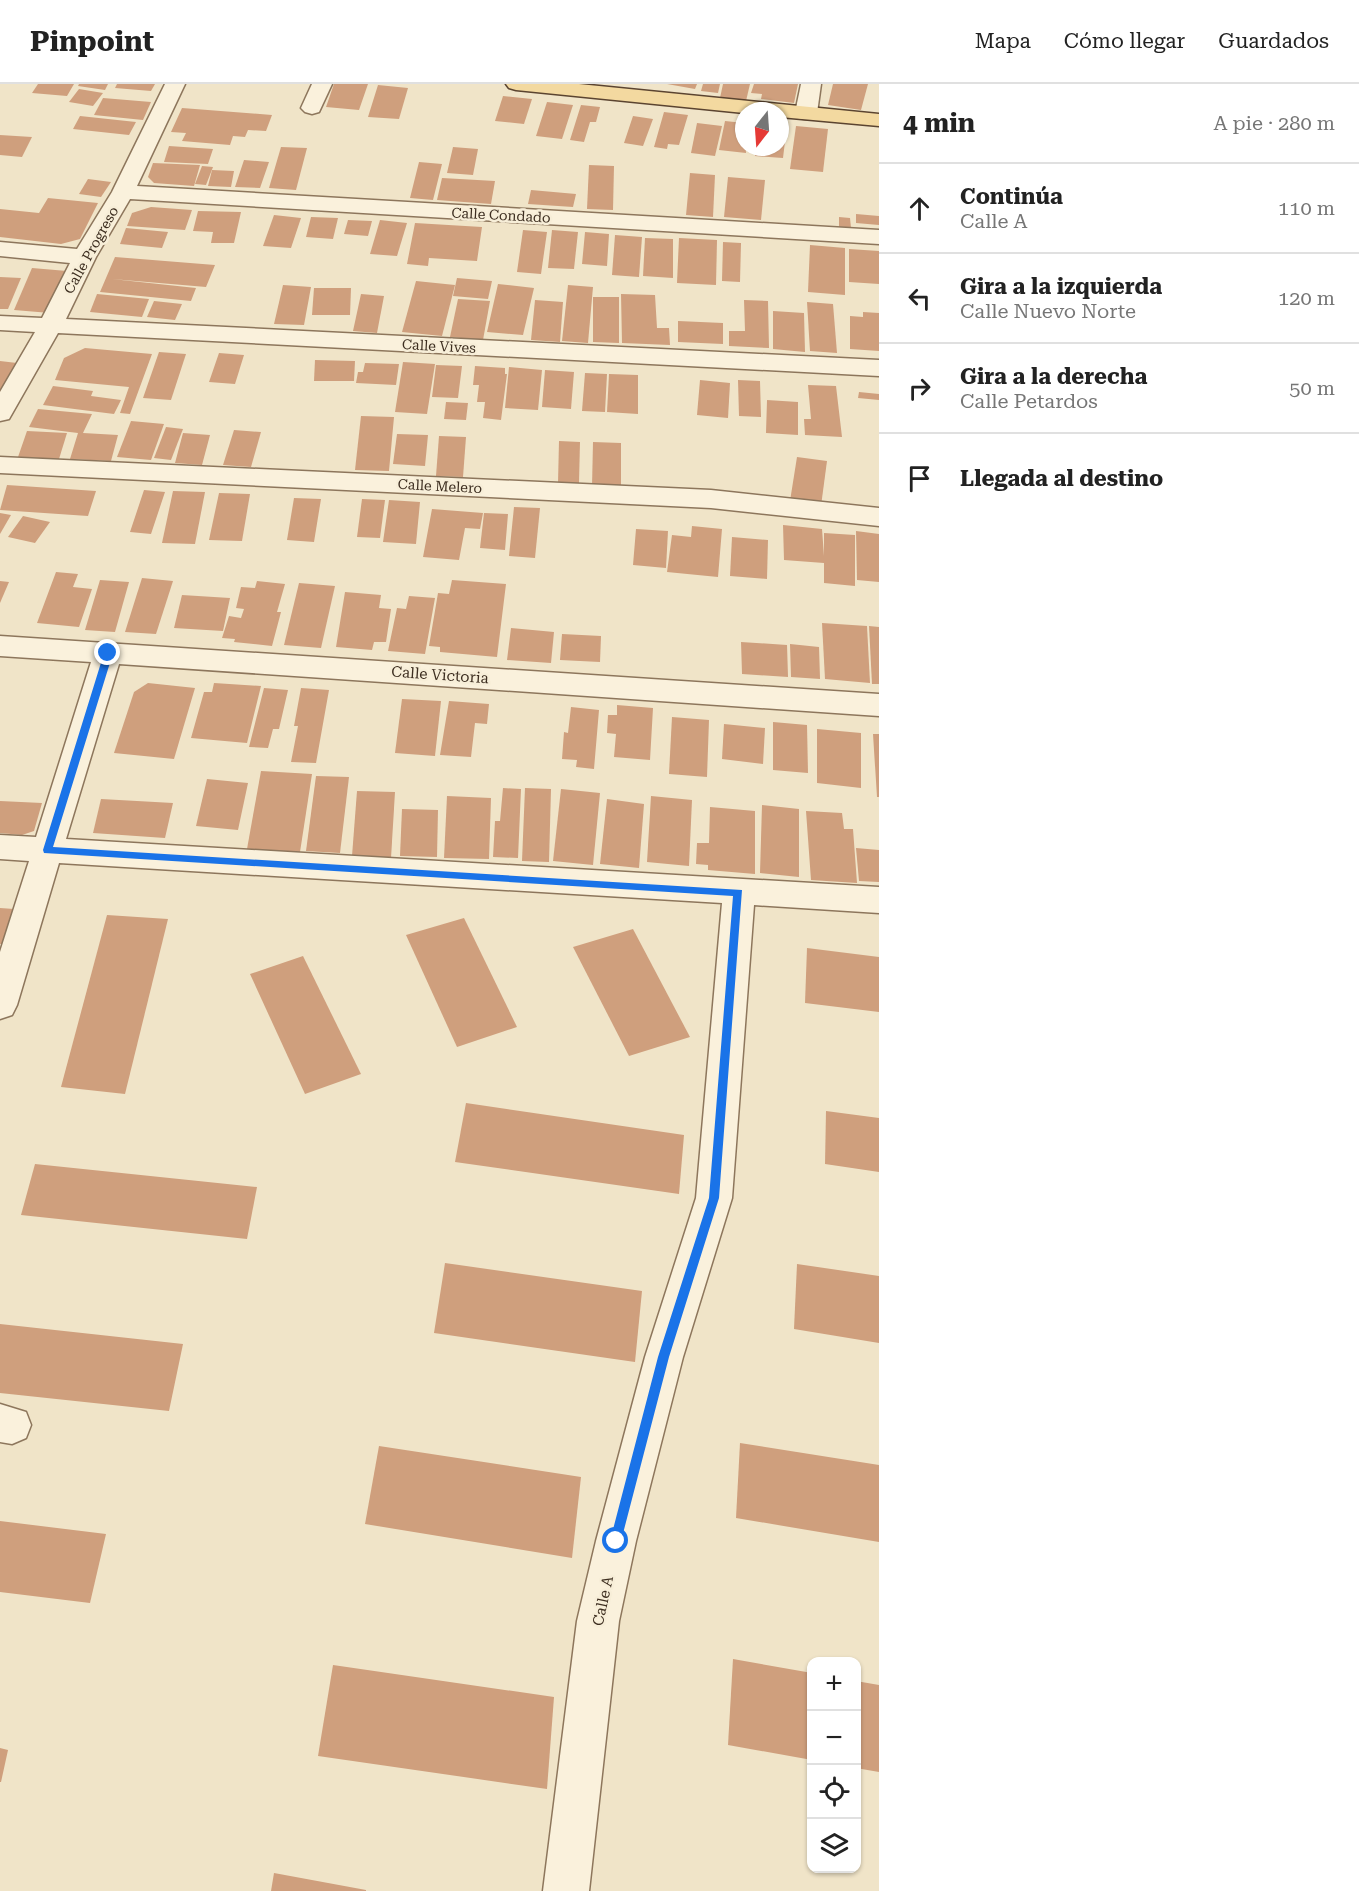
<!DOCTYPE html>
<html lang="es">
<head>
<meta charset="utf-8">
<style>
	:root { --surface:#fff; --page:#f6f6f6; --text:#222; --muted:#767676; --line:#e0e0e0 }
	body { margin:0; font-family:"Roboto Serif",serif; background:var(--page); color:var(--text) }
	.controls { position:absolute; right:18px; bottom:18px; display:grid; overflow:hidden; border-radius:12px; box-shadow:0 2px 4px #0004 }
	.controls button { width:54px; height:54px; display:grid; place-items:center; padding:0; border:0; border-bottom:2px solid var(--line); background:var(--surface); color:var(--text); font:30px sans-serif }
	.compass { position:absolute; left:735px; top:18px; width:54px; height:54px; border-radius:50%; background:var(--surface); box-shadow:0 2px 4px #0004; rotate:197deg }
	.stop { position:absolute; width:18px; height:18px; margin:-14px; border:4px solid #1a73e8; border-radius:50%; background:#fff }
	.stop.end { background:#1a73e8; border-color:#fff; box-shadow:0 2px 6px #0008 }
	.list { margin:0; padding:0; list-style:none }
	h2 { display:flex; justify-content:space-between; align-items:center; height:78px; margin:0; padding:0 24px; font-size:26px }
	h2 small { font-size:20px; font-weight:400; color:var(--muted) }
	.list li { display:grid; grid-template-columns:39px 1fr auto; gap:18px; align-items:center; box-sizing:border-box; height:90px; padding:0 24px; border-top:2px solid var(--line) }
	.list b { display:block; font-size:22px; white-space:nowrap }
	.list p { margin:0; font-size:20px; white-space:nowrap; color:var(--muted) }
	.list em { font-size:20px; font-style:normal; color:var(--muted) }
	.icon { flex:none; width:33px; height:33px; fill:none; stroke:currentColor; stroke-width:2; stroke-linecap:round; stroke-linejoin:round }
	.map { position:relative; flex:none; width:879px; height:1807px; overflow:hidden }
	header { display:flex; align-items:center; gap:36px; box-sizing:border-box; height:84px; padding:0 30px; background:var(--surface); border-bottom:2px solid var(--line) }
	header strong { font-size:28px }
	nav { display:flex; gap:33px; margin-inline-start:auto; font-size:21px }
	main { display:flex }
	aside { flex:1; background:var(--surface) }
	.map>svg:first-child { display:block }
</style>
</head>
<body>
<header>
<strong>Pinpoint</strong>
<nav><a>Mapa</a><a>Cómo llegar</a><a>Guardados</a></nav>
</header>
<main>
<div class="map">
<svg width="879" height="1807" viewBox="0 0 879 1807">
	<rect width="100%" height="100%" fill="#f0e4c8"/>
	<!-- building -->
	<g fill="#cf9f7d">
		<polygon points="38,0 74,0 67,12 32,9"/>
		<polygon points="79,0 108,0 105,6 78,2"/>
		<polygon points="117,0 155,0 151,7 115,4"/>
		<polygon points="334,0 368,0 359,26 326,23"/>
		<polygon points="667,0 697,0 695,5"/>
		<polygon points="703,0 720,0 718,9 701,7"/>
		<polygon points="723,0 750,0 746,17 720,14"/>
		<polygon points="754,0 798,0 794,19 761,15 762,10 751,9"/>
		<polygon points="833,0 868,0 861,26 828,21"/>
		<polygon points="378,1 408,4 399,35 368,33"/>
		<polygon points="79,5 103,9 93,22 69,18"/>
		<polygon points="503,12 532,15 524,40 495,37"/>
		<polygon points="103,14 151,18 143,36 94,31"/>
		<polygon points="547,18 573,21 562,55 536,52"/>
		<polygon points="581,21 600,23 596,38 590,38 584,58 570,56"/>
		<polygon points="182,24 272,31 266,47 248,46 245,53 233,52 230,61 182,57 186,49 171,48"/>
		<polygon points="664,28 688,31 679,61 668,60 667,65 654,63"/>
		<polygon points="80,32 136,38 129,51 73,45"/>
		<polygon points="633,32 653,35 643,62 624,59"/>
		<polygon points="725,37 744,39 746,69 719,66"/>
		<polygon points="697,39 722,42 715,72 691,69"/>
		<polygon points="780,41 787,41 783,74 755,72 756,63 780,63"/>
		<polygon points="796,42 828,45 823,88 790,85"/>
		<polygon points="0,51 32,53 22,73 0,71"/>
		<polygon points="169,62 213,65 208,80 164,78"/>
		<polygon points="281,63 307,64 296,106 269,104"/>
		<polygon points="453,63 478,65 473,91 447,89"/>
		<polygon points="244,76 269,78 260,104 235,103"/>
		<polygon points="419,78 442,80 433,116 410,114"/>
		<polygon points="153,79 200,81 194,102 154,99 148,93"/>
		<polygon points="589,81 614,82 613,126 587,125"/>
		<polygon points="202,82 213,83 206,101 195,100"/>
		<polygon points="212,86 234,87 231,103 208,102"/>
		<polygon points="690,89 715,91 713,133 686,131"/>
		<polygon points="728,93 765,96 761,136 724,133"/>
		<polygon points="442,94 495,97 491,120 437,116"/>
		<polygon points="88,95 111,98 101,113 79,110"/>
		<polygon points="531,106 576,110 573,123 528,120"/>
		<polygon points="48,114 98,119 80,155 61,160 0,153 0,125 39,129"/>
		<polygon points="151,123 192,126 185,146 127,142 132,129"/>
		<polygon points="198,127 241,128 234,159 211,159 213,148 193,147"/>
		<polygon points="856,130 879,132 879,141 856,139"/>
		<polygon points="274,131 301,134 291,164 263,162"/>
		<polygon points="311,133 338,134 333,155 306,153"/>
		<polygon points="839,133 850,134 851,144 839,143"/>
		<polygon points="348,136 372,137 368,152 344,150"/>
		<polygon points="380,136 407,139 397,172 370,170"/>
		<polygon points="415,139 482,143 477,177 429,174 428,182 407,180"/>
		<polygon points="126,144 168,148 162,164 120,160"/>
		<polygon points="523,146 547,148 541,190 517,188"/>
		<polygon points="552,146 578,148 574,185 548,184"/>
		<polygon points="585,148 609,150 607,182 582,180"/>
		<polygon points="615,151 642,153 639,193 612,191"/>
		<polygon points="645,154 673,155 673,194 643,192"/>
		<polygon points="679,154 717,156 716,201 677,199"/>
		<polygon points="723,158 741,159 740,198 722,197"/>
		<polygon points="810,161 845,164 845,211 808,208"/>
		<polygon points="849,165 879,167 879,200 849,198"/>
		<polygon points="115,173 215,181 206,203 112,195 196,204 191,217 100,208"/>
		<polygon points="32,184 67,187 50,229 14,226"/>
		<polygon points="0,193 21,194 8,225 0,225"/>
		<polygon points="457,194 492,197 488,215 453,212"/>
		<polygon points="416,197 455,201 442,252 402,248"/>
		<polygon points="498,200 534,204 523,251 487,248"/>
		<polygon points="283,201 311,203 304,241 274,240"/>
		<polygon points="568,201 593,203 588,259 562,257"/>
		<polygon points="314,204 351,204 350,231 312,231"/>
		<polygon points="97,210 149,215 142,233 90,228"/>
		<polygon points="361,210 384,212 377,249 353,247"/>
		<polygon points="621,210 655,211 657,244 669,244 670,261 622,259"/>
		<polygon points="593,213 619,213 619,259 593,258"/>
		<polygon points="458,215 490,217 483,256 450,253"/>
		<polygon points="535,216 563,218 560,258 531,256"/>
		<polygon points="744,216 768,217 769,264 729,262 729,247 745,247"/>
		<polygon points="154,217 182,220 175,236 147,233"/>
		<polygon points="807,218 833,220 837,269 810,267"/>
		<polygon points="773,227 804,229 805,268 773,265"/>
		<polygon points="863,228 879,229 879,267 850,265 850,232 863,233"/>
		<polygon points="678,237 723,239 723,260 678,258"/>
		<polygon points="85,264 152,270 130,330 120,329 129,303 55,296 64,274"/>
		<polygon points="159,268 186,270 171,316 143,314"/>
		<polygon points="219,269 244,271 235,300 209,298"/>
		<polygon points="315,276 355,277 354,297 314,297"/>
		<polygon points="0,277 17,279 0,308"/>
		<polygon points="403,278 435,280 427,330 395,328"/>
		<polygon points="365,279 399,280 396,301 356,299 358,288 363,288"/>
		<polygon points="436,281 462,282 458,314 432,313"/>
		<polygon points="475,282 505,284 505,290 507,290 501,336 483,334 485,318 477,318 479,301 473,301"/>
		<polygon points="509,283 542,286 538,326 505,324"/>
		<polygon points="545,286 574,288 571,325 542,323"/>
		<polygon points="585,289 607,290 605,328 582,327"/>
		<polygon points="609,290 638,291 638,330 607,328"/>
		<polygon points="700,296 730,299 728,334 697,331"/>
		<polygon points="738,296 760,297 761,333 739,332"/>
		<polygon points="808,301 836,302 842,353 805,351 804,335 811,335"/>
		<polygon points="53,302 93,307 91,312 121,316 114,330 43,321"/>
		<polygon points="859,308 879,310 879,316 858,314"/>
		<polygon points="767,316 798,318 798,351 766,349"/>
		<polygon points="446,318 468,319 466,336 444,335"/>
		<polygon points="38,325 92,330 83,349 118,351 111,377 70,375 78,349 29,343"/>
		<polygon points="361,332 394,333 389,387 355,386"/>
		<polygon points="131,337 164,340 151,376 117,373"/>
		<polygon points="166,343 183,345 171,376 154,374"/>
		<polygon points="234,346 261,348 251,383 223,381"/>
		<polygon points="27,347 67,349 59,375 18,373"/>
		<polygon points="183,349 210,351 202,381 175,379"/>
		<polygon points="397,350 428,351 425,382 393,380"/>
		<polygon points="439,352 466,353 463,393 436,392"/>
		<polygon points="559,357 580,358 579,399 558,399"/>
		<polygon points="593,358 621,359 621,404 592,403"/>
		<polygon points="797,373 827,377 821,422 790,417"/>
		<polygon points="7,401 96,407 88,432 0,426"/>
		<polygon points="144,406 165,408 151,450 130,448"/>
		<polygon points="173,407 205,408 195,460 162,459"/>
		<polygon points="219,409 250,410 242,457 209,456"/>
		<polygon points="294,414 321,415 314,458 287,456"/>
		<polygon points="362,415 385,416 380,454 357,453"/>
		<polygon points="389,416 420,418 416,460 383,458"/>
		<polygon points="514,423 540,424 535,474 509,472"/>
		<polygon points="432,425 483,429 480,445 465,444 459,476 423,473"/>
		<polygon points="0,429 11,431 0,450"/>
		<polygon points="484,429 508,430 505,466 480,464"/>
		<polygon points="23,432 50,438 35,459 8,453"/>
		<polygon points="783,441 822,445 824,472 824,449 855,451 855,502 824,499 824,479 784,476"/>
		<polygon points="692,442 722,445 718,493 667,488 672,451 691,453"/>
		<polygon points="636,445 668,447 666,484 633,481"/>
		<polygon points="856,447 879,450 879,498 857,496"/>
		<polygon points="732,453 768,456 767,495 730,492"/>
		<polygon points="56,488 78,490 73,503 92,505 79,543 37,539"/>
		<polygon points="142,494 173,497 156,550 125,548"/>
		<polygon points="100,496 129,498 115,548 85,546"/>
		<polygon points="452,496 506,500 497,573 440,568 440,563 429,562 438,509 449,510"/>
		<polygon points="0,497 9,498 0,519"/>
		<polygon points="257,497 285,500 277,528 281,528 272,562 234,558 235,555 222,554 229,532 241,534 244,525 236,524 241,503 255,504"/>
		<polygon points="299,499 335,502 321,564 284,561"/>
		<polygon points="345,508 381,511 379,524 391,525 386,558 374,558 372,566 336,563"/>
		<polygon points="182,511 230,514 223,547 174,544"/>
		<polygon points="409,512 435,514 425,570 388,567 397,524 406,525"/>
		<polygon points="822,539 867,542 870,599 825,595"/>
		<polygon points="869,542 879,543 879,600 872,600"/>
		<polygon points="511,544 554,548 551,579 507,576"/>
		<polygon points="562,550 601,552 600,578 560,576"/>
		<polygon points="741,558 787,561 788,593 742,590"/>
		<polygon points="790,560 819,563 820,595 791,593"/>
		<polygon points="148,599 195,604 174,675 114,669 134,608"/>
		<polygon points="214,599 261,602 247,659 191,654 204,608 212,608"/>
		<polygon points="264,604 288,606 279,645 273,645 268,664 249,663"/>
		<polygon points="301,604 329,606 316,679 291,678 298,642 294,642"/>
		<polygon points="402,615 441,617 435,672 395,669"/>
		<polygon points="449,617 489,620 487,640 475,639 471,673 440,671"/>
		<polygon points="617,621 653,624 650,676 614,673 616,650 607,649 608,631 617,631"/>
		<polygon points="571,623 599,626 594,685 576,683 577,676 562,675 564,648 568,649"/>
		<polygon points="672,633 709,636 707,693 669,690"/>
		<polygon points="773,638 807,641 808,689 773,686"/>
		<polygon points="724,640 765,644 763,680 722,675"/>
		<polygon points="817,645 861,649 861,704 817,699"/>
		<polygon points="873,650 879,650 879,713 877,713"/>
		<polygon points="261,687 312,690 300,768 247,765"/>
		<polygon points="316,692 349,693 340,769 306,767"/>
		<polygon points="207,695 248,699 238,746 196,742"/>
		<polygon points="503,704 521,705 518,774 493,773 495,737 500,737"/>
		<polygon points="525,704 551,705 549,778 522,777"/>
		<polygon points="561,705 600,709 593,781 553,777"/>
		<polygon points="357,707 395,708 391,774 352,772"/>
		<polygon points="447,712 491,714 489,775 444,774"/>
		<polygon points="651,712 692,716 689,782 647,778"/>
		<polygon points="101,715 173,719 165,754 93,749"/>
		<polygon points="607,715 644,720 639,784 600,780"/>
		<polygon points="0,717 42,719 34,747 22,751 0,749"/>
		<polygon points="762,721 799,725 799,793 760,789"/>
		<polygon points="710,723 755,727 755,790 708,786 708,781 696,780 697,759 709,759"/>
		<polygon points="402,725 438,726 437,773 400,772"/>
		<polygon points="806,727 842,729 844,745 853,745 857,799 811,796"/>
		<polygon points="856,764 879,766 879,798 859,797"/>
		<polygon points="0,824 14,825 3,860 0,860"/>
		<polygon points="107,831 168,835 125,1010 61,1003"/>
		<polygon points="464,834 517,943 457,963 406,851"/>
		<polygon points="633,845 690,953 629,972 573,863"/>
		<polygon points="807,864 879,873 879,928 805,919"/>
		<polygon points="303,872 361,990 305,1010 250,890"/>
		<polygon points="466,1019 684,1051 679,1110 455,1078"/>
		<polygon points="826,1027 879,1034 879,1088 825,1080"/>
		<polygon points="35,1080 257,1103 247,1155 21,1131"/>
		<polygon points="445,1179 642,1207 635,1278 434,1249"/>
		<polygon points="797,1180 879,1192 879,1259 794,1245"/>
		<polygon points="0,1240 183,1260 169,1327 0,1309"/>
		<polygon points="740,1359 879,1381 879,1458 736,1434"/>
		<polygon points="379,1362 581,1393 572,1474 365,1440"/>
		<polygon points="0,1437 106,1450 90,1519 0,1508"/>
		<polygon points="733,1575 812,1589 812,1676 728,1661"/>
		<polygon points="333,1581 554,1613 547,1705 318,1672"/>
		<polygon points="856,1597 879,1601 879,1688 856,1684"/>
		<polygon points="0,1664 8,1666 1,1698 0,1698"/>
		<polygon points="274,1789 366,1806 366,1807 271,1807"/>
	</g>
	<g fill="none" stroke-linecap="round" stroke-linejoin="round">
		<!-- minor casing -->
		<g stroke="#8d765c" stroke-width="3">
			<g id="minor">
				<polygon points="165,0 185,0 137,102 879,146 879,160 130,115 96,173 66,235 879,276 879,292 58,249 9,335 0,337 0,308 35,248 0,246 0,232 42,234 70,179 0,172 0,158 77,165 112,108"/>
				<polygon points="312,0 332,0 319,28 312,30 305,28 301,24"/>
				<polygon points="801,0 821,0 817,29 814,34 806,35 798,34 795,29"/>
				<polygon points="0,373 711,406 879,424 879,442 711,424 0,389"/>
				<polygon points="0,552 879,610 879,632 119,580 66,755 879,803 879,829 754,821 732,1114 683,1273 636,1457 619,1537 589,1807 543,1807 577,1537 596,1457 645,1273 696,1114 722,819 59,779 17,921 12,931 0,935 0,868 29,777 0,775 0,751 36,753 91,578 0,572"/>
				<polygon points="0,1320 26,1328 31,1341 26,1354 12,1360 0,1358"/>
			</g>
		</g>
		<!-- primary casing -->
		<g stroke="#5b4430" stroke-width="3">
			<polygon id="primary" points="506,0 579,0 879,30 879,42 780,33 780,27 744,27 744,29 516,6 509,4"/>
		</g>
		<!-- minor -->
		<use href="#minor" fill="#faf1dc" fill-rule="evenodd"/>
		<!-- primary -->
		<use href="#primary" fill="#f3d9a0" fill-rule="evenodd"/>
	</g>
	<!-- route -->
	<polygon fill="#1a73e8" points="108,566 113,569 53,763 742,806 719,1114 669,1273 620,1461 612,1461 610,1457 658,1273 709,1114 733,812 44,769 43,766 104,569"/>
	<g text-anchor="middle" stroke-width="5" stroke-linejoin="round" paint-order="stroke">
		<!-- far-street labels -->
		<g font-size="14" fill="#3d2e20" stroke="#f7eed8">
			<text transform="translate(501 131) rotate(3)" y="5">Calle Condado</text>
			<text transform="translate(91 166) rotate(-61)" y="5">Calle Progreso</text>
			<text transform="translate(439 262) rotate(3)" y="5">Calle Vives</text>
			<text transform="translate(440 402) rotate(3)" y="5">Calle Melero</text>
		</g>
		<!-- street labels -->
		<g font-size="15" fill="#3d2e20" stroke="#f7eed8">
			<text transform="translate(440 591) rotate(4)" y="5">Calle Victoria</text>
			<text transform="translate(603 1517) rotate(-78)" y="5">Calle A</text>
		</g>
	</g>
</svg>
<div class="controls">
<button>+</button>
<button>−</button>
<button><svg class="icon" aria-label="locate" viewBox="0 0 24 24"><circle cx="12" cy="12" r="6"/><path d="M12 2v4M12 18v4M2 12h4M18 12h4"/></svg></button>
<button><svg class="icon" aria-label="layers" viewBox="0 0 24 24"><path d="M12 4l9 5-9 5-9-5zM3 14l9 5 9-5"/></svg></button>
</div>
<svg class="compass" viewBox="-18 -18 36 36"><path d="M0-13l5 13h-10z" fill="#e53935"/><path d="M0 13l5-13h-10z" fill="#767676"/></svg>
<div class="stop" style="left:616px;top:1457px"></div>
<div class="stop end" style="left:108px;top:569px"></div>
</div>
<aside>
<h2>4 min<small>A pie · 280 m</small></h2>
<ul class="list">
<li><svg class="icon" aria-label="ahead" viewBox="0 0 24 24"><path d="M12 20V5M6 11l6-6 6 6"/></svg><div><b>Continúa</b><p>Calle A</p></div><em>110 m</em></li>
<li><svg class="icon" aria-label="left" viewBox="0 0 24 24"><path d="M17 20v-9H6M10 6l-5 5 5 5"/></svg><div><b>Gira a la izquierda</b><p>Calle Nuevo Norte</p></div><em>120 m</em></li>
<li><svg class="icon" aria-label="right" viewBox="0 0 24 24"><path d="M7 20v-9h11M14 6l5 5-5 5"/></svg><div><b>Gira a la derecha</b><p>Calle Petardos</p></div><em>50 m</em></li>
<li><svg class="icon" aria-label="arrive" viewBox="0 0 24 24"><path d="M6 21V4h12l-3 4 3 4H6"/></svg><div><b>Llegada al destino</b></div></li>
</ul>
</aside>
</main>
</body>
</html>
